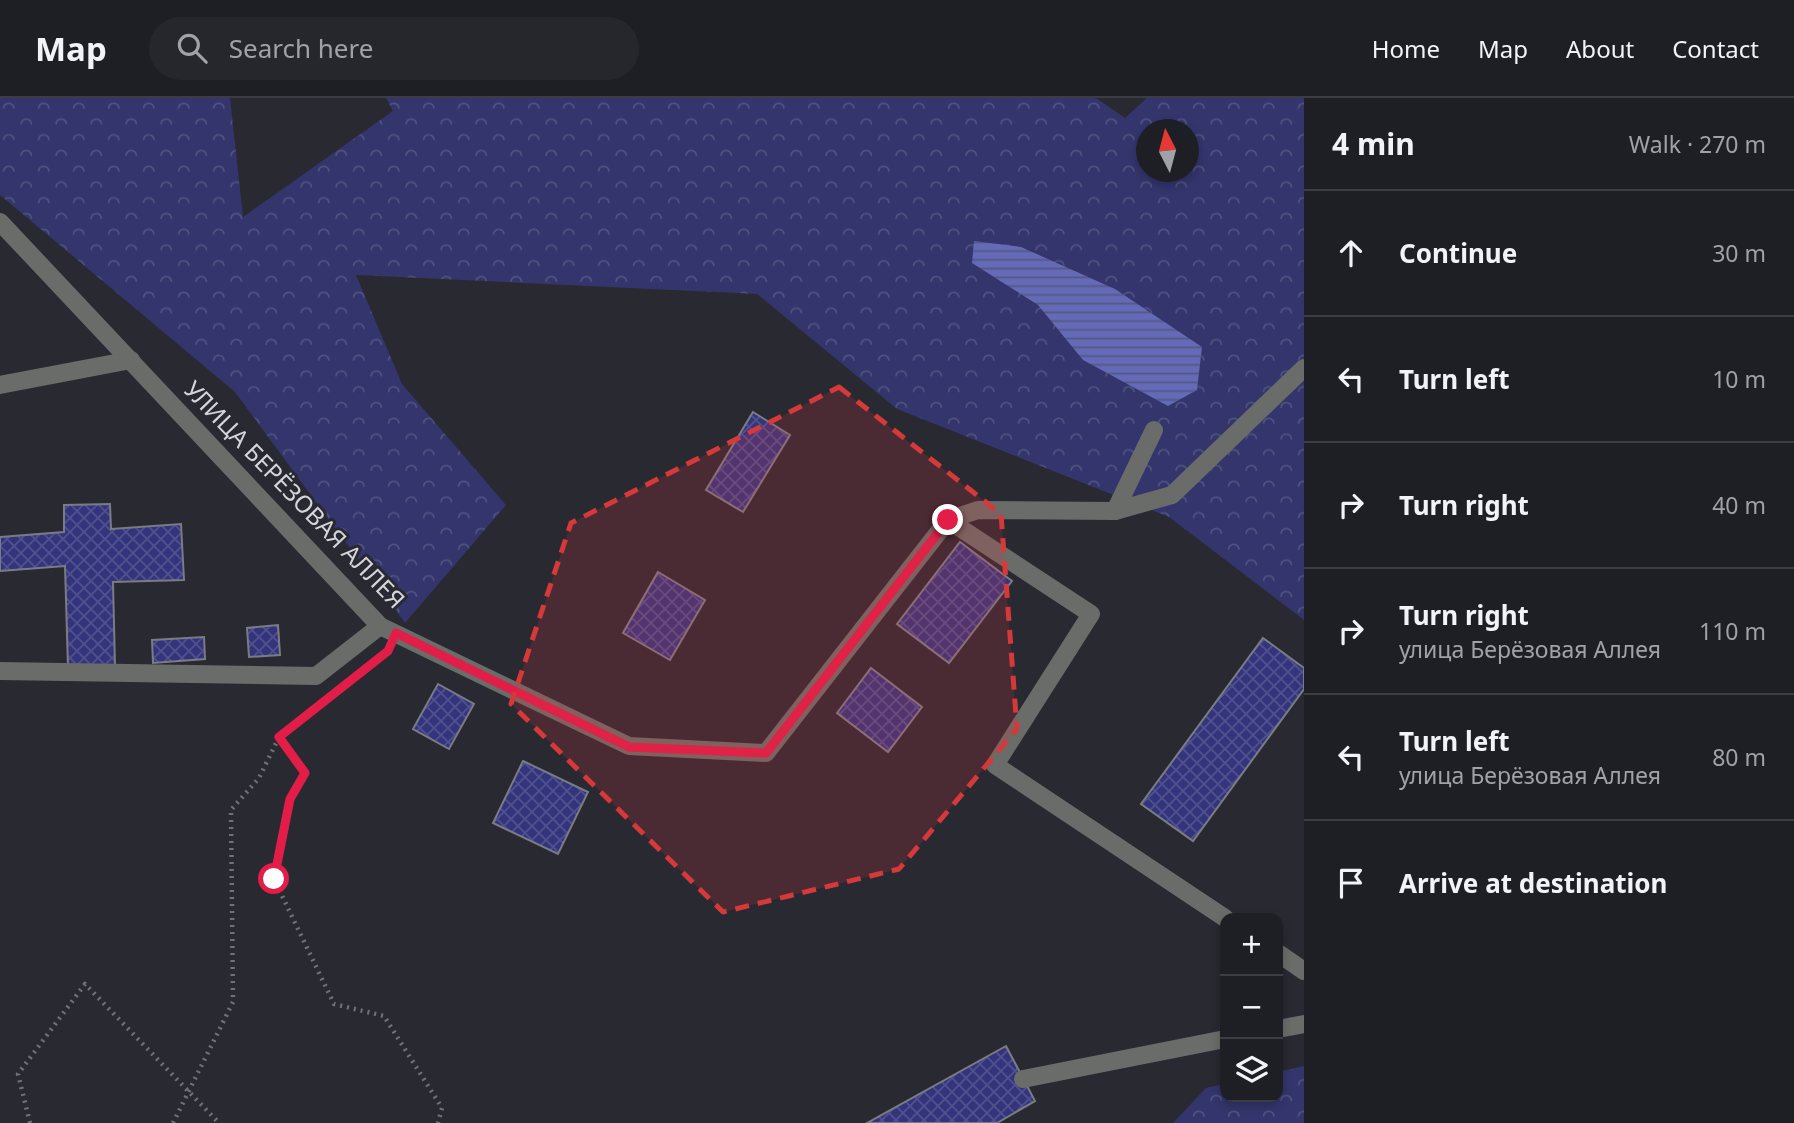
<!DOCTYPE html>
<html lang="en">
<head>
<meta charset="utf-8">
<style>
	:root { --surface:#1e1f25; --page:#26272d; --text:#f1f3f6; --muted:#a1a2a7; --line:#3c3d42 }
	body { margin:0; font-family:"Noto Sans",sans-serif; background:var(--page); color:var(--text) }
	.controls { position:absolute; right:21px; bottom:21px; display:grid; overflow:hidden; border-radius:14px; box-shadow:0 4px 10px #0003 }
	.controls button { width:63px; height:63px; display:grid; place-items:center; padding:0; border:0; border-bottom:2px solid var(--line); background:var(--surface); color:var(--text); font:35px sans-serif }
	.compass { position:absolute; left:1136px; top:21px; width:63px; height:63px; border-radius:50%; background:var(--surface); box-shadow:0 4px 10px #0003; rotate:354deg }
	.stop { position:absolute; width:21px; height:21px; margin:-16px; border:5px solid #e11d48; border-radius:50%; background:#fff }
	.stop.end { background:#e11d48; border-color:#fff; box-shadow:0 2px 7px #0008 }
	.list { margin:0; padding:0; list-style:none }
	h2 { display:flex; justify-content:space-between; align-items:center; height:91px; margin:0; padding:0 28px; font-size:30px }
	h2 small { font-size:23px; font-weight:400; color:var(--muted) }
	.list li { display:grid; grid-template-columns:46px 1fr auto; gap:21px; align-items:center; box-sizing:border-box; height:126px; padding:0 28px; border-top:2px solid var(--line) }
	.list b { display:block; font-size:26px; white-space:nowrap }
	.list p { margin:0; font-size:23px; white-space:nowrap; color:var(--muted) }
	.list em { font-size:23px; font-style:normal; color:var(--muted) }
	.icon { flex:none; width:38px; height:38px; fill:none; stroke:currentColor; stroke-width:2; stroke-linecap:round; stroke-linejoin:round }
	.map { position:relative; flex:none; width:1304px; height:1025px; overflow:hidden }
	header { display:flex; align-items:center; gap:42px; box-sizing:border-box; height:98px; padding:0 35px; background:var(--surface); border-bottom:2px solid var(--line) }
	header strong { font-size:33px }
	nav { display:flex; gap:38px; margin-inline-start:auto; font-size:24px }
	.search { width:490px; height:63px; background:var(--page); display:flex; align-items:center; gap:18px; box-sizing:border-box; padding:0 24px; border-radius:38px; color:var(--muted); font-size:26px }
	main { display:flex }
	aside { flex:1; background:var(--surface) }
	.map>svg:first-child { display:block }
</style>
</head>
<body>
<header>
<strong>Map</strong>
<div class="search"><svg class="icon" aria-label="search" viewBox="0 0 24 24"><circle cx="10" cy="10" r="6"/><path d="M15 15l6 6"/></svg>Search here</div>
<nav><a>Home</a><a>Map</a><a>About</a><a>Contact</a></nav>
</header>
<main>
<div class="map">
<svg width="1304" height="1025" viewBox="0 0 1304 1025">
	<defs>
		<pattern id="forest-crowns" width="20" height="18" patternUnits="userSpaceOnUse" patternTransform="scale(1.75)"><rect width="20" height="18" fill="#33356c"/><path d="M2 6a3 3 0 1 1 6 0M12 15a3 3 0 1 1 6 0" fill="none" stroke="#505280"/></pattern>
		<pattern id="water-rules" width="6" height="5" patternUnits="userSpaceOnUse" patternTransform="scale(1.75)"><rect width="6" height="5" fill="#646ab7"/><path d="M0 2.5h6" fill="none" stroke="#545782"/></pattern>
		<pattern id="building-cross-hatch" width="8" height="8" patternUnits="userSpaceOnUse" patternTransform="scale(1.75)"><rect width="8" height="8" fill="#34347c"/><path d="M0 0l8 8M0 8l8-8" fill="none" stroke="#50518e"/></pattern>
	</defs>
	<rect width="100%" height="100%" fill="#282931"/>
	<!-- forest -->
	<g fill="url(#forest-crowns)" fill-rule="evenodd">
		<path d="M 0,0 L 230,0 L 243,119 L 393,13 L 386,0 L 1096,0 L 1125,20 L 1147,0 L 1304,0 L 1304,522 L 1169,419 L 897,311 L 757,196 L 356,177 L 402,286 L 506,407 L 405,525 L 235,294 L 0,97 ZM 1146,32 L 1188,32 L 1188,74 L 1146,74 Z"/>
		<polygon points="1304,968 1304,1025 1173,1025 1206,990 1225,986 1225,999 1278,999 1278,974"/>
	</g>
	<!-- water -->
	<polygon fill="url(#water-rules)" points="974,143 1021,149 1115,191 1202,249 1197,292 1168,308 1083,262 1038,207 972,165"/>
	<!-- building -->
	<g fill="url(#building-cross-hatch)" stroke="#7a7c85" stroke-width="2">
		<polygon points="753,314 790,337 743,414 706,392"/>
		<polygon points="110,406 111,431 181,426 184,482 113,484 115,568 68,569 65,468 0,473 0,439 64,434 64,407"/>
		<polygon points="960,444 1012,483 949,565 897,526"/>
		<polygon points="658,474 705,502 670,562 623,535"/>
		<polygon points="278,527 280,557 249,559 247,530"/>
		<polygon points="204,539 205,561 153,565 152,542"/>
		<polygon points="1263,540 1304,570 1304,591 1193,743 1141,706"/>
		<polygon points="871,570 922,609 888,654 837,615"/>
		<polygon points="438,586 474,606 449,651 413,631"/>
		<polygon points="523,663 588,694 558,756 493,725"/>
		<polygon points="1006,948 1035,1003 997,1025 867,1025"/>
	</g>
	<g fill="none" stroke-linecap="round" stroke-linejoin="round">
		<!-- path -->
		<g stroke="#717279" stroke-width="4.5" stroke-dasharray="2 5" stroke-linecap="butt">
			<polyline points="279,639 305,675 290,701 274,781 334,906 384,918 442,1010 438,1025"/>
			<polyline points="30,1025 18,976 85,886 219,1025"/>
			<polyline points="173,1025 233,904 231,712 259,680 279,639 386,555"/>
		</g>
		<!-- minor -->
		<g stroke="#696c68" stroke-width="18">
			<polyline points="0,124 380,528 629,648 766,655 948,422"/>
			<polyline points="0,287 131,262"/>
			<polyline points="1115,413 1154,332"/>
			<polyline points="948,422 1091,516 995,667 1225,820"/>
			<polyline points="948,422 978,412 1115,413 1172,397 1304,270"/>
			<polyline points="0,573 316,578 380,528"/>
			<polyline points="1278,855 1304,873"/>
			<polyline points="1278,931 1304,926"/>
			<polyline points="1023,981 1225,941"/>
		</g>
	</g>
	<g fill="none" stroke-linecap="round" stroke-linejoin="round">
		<!-- route -->
		<polyline stroke="#e11d48" stroke-width="9" points="274,781 290,701 305,675 279,639 388,553 396,535 629,649 766,655 948,422"/>
	</g>
	<!-- marked area -->
	<path fill="#d6393a" fill-opacity="0.2" stroke="#d6393a" stroke-width="5" stroke-dasharray="14 9" stroke-linejoin="round" d="M 839,289 L 1001,416 L 1017,631 L 899,771 L 723,814 L 511,606 L 571,425 Z"/>
	<g text-anchor="middle" stroke-width="6" stroke-linejoin="round" paint-order="stroke">
		<!-- street labels -->
		<g font-size="24" fill="#d5d6db" stroke="#282931">
			<text transform="translate(294 397) rotate(46)" y="8">УЛИЦА БЕРЁЗОВАЯ АЛЛЕЯ</text>
		</g>
	</g>
</svg>
<div class="controls">
<button>+</button>
<button>−</button>
<button><svg class="icon" aria-label="layers" viewBox="0 0 24 24"><path d="M12 4l9 5-9 5-9-5zM3 14l9 5 9-5"/></svg></button>
</div>
<svg class="compass" viewBox="-18 -18 36 36"><path d="M0-13l5 13h-10z" fill="#e53935"/><path d="M0 13l5-13h-10z" fill="#a1a2a7"/></svg>
<div class="stop" style="left:274px;top:781px"></div>
<div class="stop end" style="left:948px;top:422px"></div>
</div>
<aside>
<h2>4 min<small>Walk · 270 m</small></h2>
<ul class="list">
<li><svg class="icon" aria-label="ahead" viewBox="0 0 24 24"><path d="M12 20V5M6 11l6-6 6 6"/></svg><div><b>Continue</b></div><em>30 m</em></li>
<li><svg class="icon" aria-label="left" viewBox="0 0 24 24"><path d="M17 20v-9H6M10 6l-5 5 5 5"/></svg><div><b>Turn left</b></div><em>10 m</em></li>
<li><svg class="icon" aria-label="right" viewBox="0 0 24 24"><path d="M7 20v-9h11M14 6l5 5-5 5"/></svg><div><b>Turn right</b></div><em>40 m</em></li>
<li><svg class="icon" aria-label="right" viewBox="0 0 24 24"><path d="M7 20v-9h11M14 6l5 5-5 5"/></svg><div><b>Turn right</b><p>улица Берёзовая Аллея</p></div><em>110 m</em></li>
<li><svg class="icon" aria-label="left" viewBox="0 0 24 24"><path d="M17 20v-9H6M10 6l-5 5 5 5"/></svg><div><b>Turn left</b><p>улица Берёзовая Аллея</p></div><em>80 m</em></li>
<li><svg class="icon" aria-label="arrive" viewBox="0 0 24 24"><path d="M6 21V4h12l-3 4 3 4H6"/></svg><div><b>Arrive at destination</b></div></li>
</ul>
</aside>
</main>
</body>
</html>
